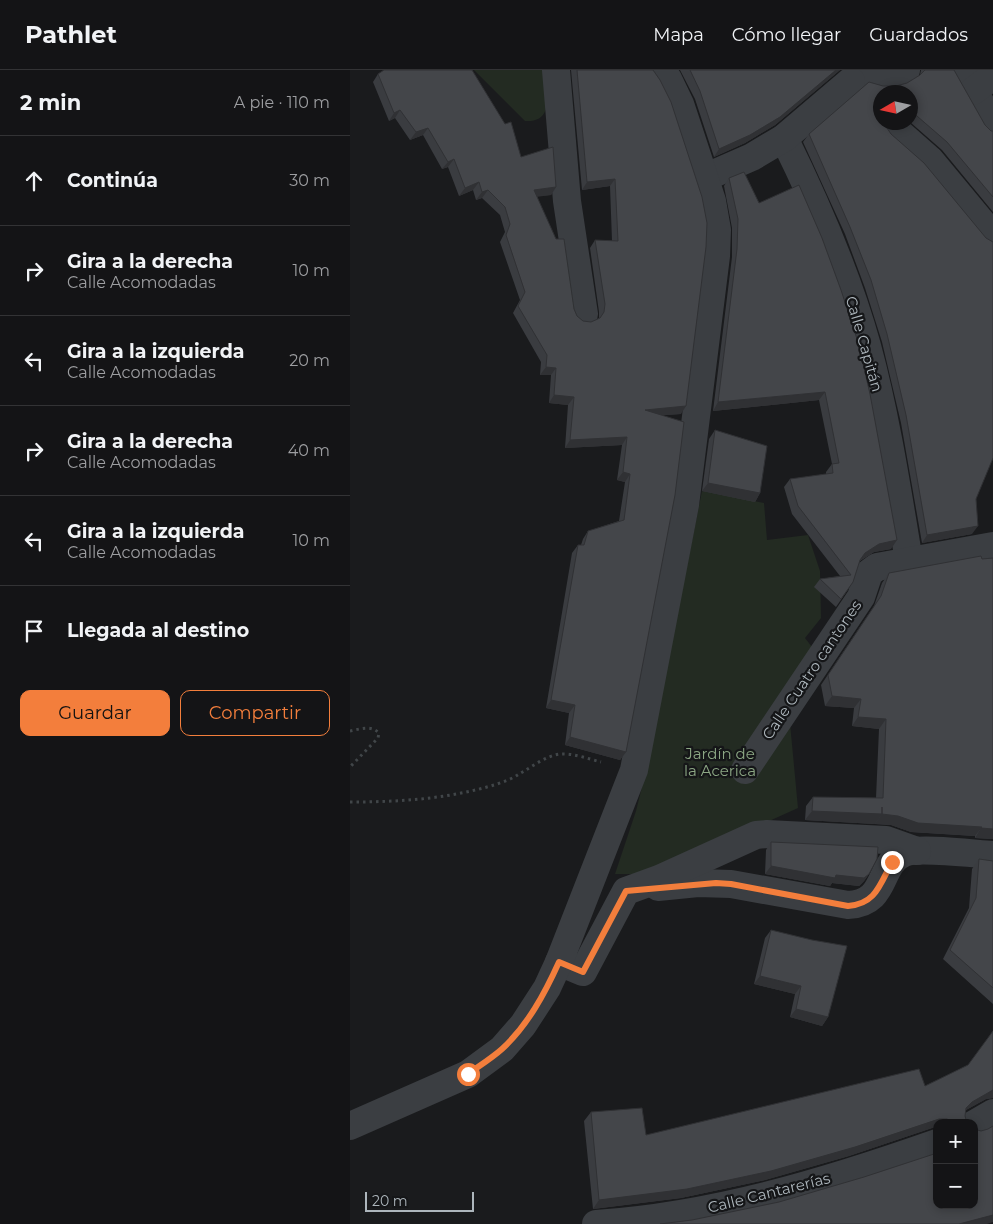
<!DOCTYPE html>
<html lang="es">
<head>
<meta charset="utf-8">
<style>
	:root { --surface:#141416; --page:#1d1d1f; --text:#f1f3f6; --muted:#9d9ea1; --line:#333335; --accent:#f37e3c }
	body { margin:0; font-family:Montserrat,sans-serif; background:var(--page); color:var(--text) }
	.controls { position:absolute; right:15px; bottom:15px; display:grid; overflow:hidden; border-radius:10px; box-shadow:0 2px 8px #0003 }
	.controls button { width:45px; height:45px; display:grid; place-items:center; padding:0; border:0; border-bottom:1px solid var(--line); background:var(--surface); color:var(--text); font:25px sans-serif }
	.compass { position:absolute; left:523px; top:15px; width:45px; height:45px; border-radius:50%; background:var(--surface); box-shadow:0 2px 8px #0003; rotate:261deg }
	.scale { position:absolute; left:15px; bottom:12px; width:109px; box-sizing:border-box; padding-left:5px; border:2px solid #adb6bc; border-top:0; font-size:14px; line-height:18px; white-space:nowrap; color:#adb6bc; -webkit-text-stroke:4px #151618; paint-order:stroke }
	.stop { position:absolute; width:15px; height:15px; margin:-11px; border:4px solid #f37e3c; border-radius:50%; background:#fff }
	.stop.end { background:#f37e3c; border-color:#fff; box-shadow:0 1px 5px #0008 }
	.list { margin:0; padding:0; list-style:none }
	h2 { display:flex; justify-content:space-between; align-items:center; height:65px; margin:0; padding:0 20px; font-size:21px }
	h2 small { font-size:16px; font-weight:400; color:var(--muted) }
	.list li { display:grid; grid-template-columns:32px 1fr auto; gap:15px; align-items:center; box-sizing:border-box; height:90px; padding:0 20px; border-top:1px solid var(--line) }
	.list b { display:block; font-size:19px; white-space:nowrap }
	.list p { margin:0; font-size:16px; white-space:nowrap; color:var(--muted) }
	.list em { font-size:16px; font-style:normal; color:var(--muted) }
	.actions { display:flex; gap:10px; padding:15px 20px }
	.actions a { flex:1; padding:11px 0; border:1px solid var(--accent); border-radius:10px; text-align:center; font-size:18px; color:var(--accent) }
	.actions .main { background:var(--accent); color:#111 }
	.icon { flex:none; width:28px; height:28px; fill:none; stroke:currentColor; stroke-width:2; stroke-linecap:round; stroke-linejoin:round }
	.map { position:relative; flex:none; width:643px; height:1154px; overflow:hidden }
	header { display:flex; align-items:center; gap:30px; box-sizing:border-box; height:70px; padding:0 25px; background:var(--surface); border-bottom:1px solid var(--line) }
	header strong { font-size:24px }
	nav { display:flex; gap:28px; margin-inline-start:auto; font-size:18px }
	main { display:flex }
	aside { flex:1; background:var(--surface) }
	.map>svg:first-child { display:block }
</style>
</head>
<body>
<header>
<strong>Pathlet</strong>
<nav><a>Mapa</a><a>Cómo llegar</a><a>Guardados</a></nav>
</header>
<main>
<aside>
<h2>2 min<small>A pie · 110 m</small></h2>
<ul class="list">
<li><svg class="icon" aria-label="ahead" viewBox="0 0 24 24"><path d="M12 20V5M6 11l6-6 6 6"/></svg><div><b>Continúa</b></div><em>30 m</em></li>
<li><svg class="icon" aria-label="right" viewBox="0 0 24 24"><path d="M7 20v-9h11M14 6l5 5-5 5"/></svg><div><b>Gira a la derecha</b><p>Calle Acomodadas</p></div><em>10 m</em></li>
<li><svg class="icon" aria-label="left" viewBox="0 0 24 24"><path d="M17 20v-9H6M10 6l-5 5 5 5"/></svg><div><b>Gira a la izquierda</b><p>Calle Acomodadas</p></div><em>20 m</em></li>
<li><svg class="icon" aria-label="right" viewBox="0 0 24 24"><path d="M7 20v-9h11M14 6l5 5-5 5"/></svg><div><b>Gira a la derecha</b><p>Calle Acomodadas</p></div><em>40 m</em></li>
<li><svg class="icon" aria-label="left" viewBox="0 0 24 24"><path d="M17 20v-9H6M10 6l-5 5 5 5"/></svg><div><b>Gira a la izquierda</b><p>Calle Acomodadas</p></div><em>10 m</em></li>
<li><svg class="icon" aria-label="arrive" viewBox="0 0 24 24"><path d="M6 21V4h12l-3 4 3 4H6"/></svg><div><b>Llegada al destino</b></div></li>
</ul>
<div class="actions"><a class="main">Guardar</a><a>Compartir</a></div>
</aside>
<div class="map">
<svg width="643" height="1154" viewBox="0 0 643 1154">
	<rect width="100%" height="100%" fill="#1a1b1d"/>
	<!-- green -->
	<g fill="#232b22">
		<path d="M 124,0 L 194,0 C 196,20 206,53 175,51 Z"/>
		<polygon points="352,421 414,433 417,470 458,465 470,501 471,548 455,568 462,577 438,632 448,738 302,804 265,804 286,741 295,705"/>
	</g>
	<g fill="none" stroke-linecap="round" stroke-linejoin="round">
		<!-- path -->
		<g stroke="#414649" stroke-width="3" stroke-dasharray="2.5 4" stroke-linecap="butt">
			<path d="M 0,661 C 10,659 21,655 29,663 L 28,668 L 0,697"/>
			<path d="M 0,732 C 49,732 97,729 144,715 C 153,712 162,709 169,704 C 182,697 195,686 210,684 C 223,683 239,689 251,692"/>
		</g>
		<!-- minor -->
		<g stroke="#3b3e42" stroke-width="28">
			<polyline points="206,0 217,131 234,244"/>
			<polyline points="612,0 643,55"/>
			<path d="M 512,1 C 529,11 539,12 556,0"/>
			<polyline points="623,21 643,6"/>
			<polyline points="546,60 580,90 643,166"/>
			<path d="M 434,68 C 467,135 497,204 517,276 C 536,346 547,419 559,491"/>
			<polyline points="354,108 402,87 434,68 501,11"/>
			<polyline points="395,700 511,527 519,503 527,497 643,476"/>
			<path d="M 308,817 L 348,813 L 381,814 L 498,835 C 539,833 527,794 554,783 C 568,777 625,784 643,785"/>
			<polyline points="209,892 233,902 276,821 309,809 406,765 417,764 536,770 567,781"/>
			<polyline points="624,1054 643,1043"/>
			<polyline points="0,1056 118,1004 152,979 173,955 197,918 209,892 284,700 335,435 366,186 367,160 362,131 330,34 318,9 310,0"/>
			<path d="M 246,1154 C 364,1146 476,1112 587,1073"/>
		</g>
	</g>
	<!-- wall -->
	<g fill="#3a3c40">
		<polygon points="221,0 303,0 331,344 313,345 276,682 270,690 215,675 219,643 196,638 222,483 228,475 231,475 233,469 238,461 269,451 275,412 267,410 272,375 215,378 218,335 199,333 201,305 190,305 191,292 163,243 170,230 150,172 155,162 150,145 132,128 126,130 123,120 109,126 98,97 92,99 73,65 60,70 45,48 39,51 23,12 28,4 171,87 206,117 201,125 187,126 227,246 233,251 241,252 249,248 249,242 240,178 245,170 262,171 260,116 232,120"/>
		<polygon points="330,0 490,0 425,55 395,73 364,87 345,29"/>
		<polygon points="571,0 604,0 635,55 641,61 643,61 643,142 592,80 560,52 560,22 530,22 537,58 626,429 622,464 572,473 551,353 532,272 515,218 495,164 453,72 459,64 533,16 546,16 557,13 570,5"/>
		<polygon points="394,102 541,479 524,482 510,491 503,512 486,537 464,517 470,509 490,506 442,444 434,417 440,409 476,404 476,402 482,394 469,330 363,341 382,187 382,158 374,116 379,108"/>
		<polygon points="365,360 410,423 405,432 352,421 359,369"/>
		<polygon points="643,488 643,769 625,768 625,766 561,762 541,755 525,754 455,750 456,736 463,727 526,728 529,659 502,656 504,638 475,636 471,615 524,536 532,513 539,503"/>
		<polygon points="421,772 519,804 514,811 509,816 482,813 480,816 415,804 416,780"/>
		<polygon points="629,789 643,791 643,934 593,889 619,838 622,799"/>
		<polygon points="421,860 478,947 472,956 440,947 445,924 404,914 415,868"/>
		<polygon points="618,995 643,1028 636,1029 616,1040 615,1046 617,1053 587,1053 582,1058 499,1086 415,1110 331,1128 243,1139 234,1051 241,1042 296,1065 575,1016"/>
	</g>
	<!-- shaded-wall -->
	<g fill="#303134">
		<polygon points="486,0 490,0 425,55 395,73 364,87 369,79"/>
		<polygon points="50,40 45,48 39,51 44,43"/>
		<polygon points="78,58 73,65 60,70 66,62"/>
		<polygon points="104,89 98,97 92,99 98,92"/>
		<polygon points="265,109 260,116 232,120 237,112"/>
		<polygon points="129,112 123,120 109,126 115,118"/>
		<polygon points="206,117 201,125 178,128 184,120"/>
		<polygon points="138,120 132,128 126,130 132,122"/>
		<polygon points="196,297 206,298 201,305 190,305"/>
		<polygon points="475,322 469,330 363,341 368,332"/>
		<polygon points="204,325 224,327 218,335 199,333"/>
		<polygon points="336,336 331,344 290,347 295,340"/>
		<polygon points="277,367 272,375 215,378 220,370"/>
		<polygon points="273,402 280,404 275,412 267,410"/>
		<polygon points="358,413 410,423 405,432 352,421"/>
		<polygon points="628,456 622,464 572,473 577,465"/>
		<polygon points="547,470 541,479 524,482 509,491 515,483 529,474"/>
		<polygon points="482,626 511,629 504,638 475,636"/>
		<polygon points="201,630 225,635 219,643 196,638"/>
		<polygon points="508,647 536,649 529,659 502,656"/>
		<polygon points="220,667 276,682 270,690 215,675"/>
		<polygon points="462,741 532,744 525,754 455,750"/>
		<polygon points="532,744 548,746 632,757 625,766 561,762 541,755 525,754"/>
		<polygon points="631,758 643,759 643,769 625,768"/>
		<polygon points="421,796 486,805 519,804 514,811 509,816 482,813 480,816 415,804"/>
		<polygon points="410,906 451,916 445,924 404,914"/>
		<polygon points="446,939 478,947 472,956 440,947"/>
		<polygon points="643,1020 643,1028 636,1029 616,1040 616,1038 622,1032"/>
		<polygon points="589,1049 597,1049 594,1053 587,1053 587,1058 582,1058 499,1086 415,1110 331,1128 243,1139 249,1130"/>
		<polygon points="643,1145 643,1152 637,1154 609,1154"/>
	</g>
	<!-- building -->
	<g fill="#44464a" stroke="#303134">
		<polygon points="34,0 122,0 155,54 161,52 171,87 203,77 206,117 184,120 206,169 214,169 224,239 227,246 233,251 241,252 250,248 254,242 255,234 245,170 268,171 265,109 237,112 227,0 303,0 310,10 321,32 352,127 357,153 356,177 336,336 295,340 334,352 325,425 276,682 220,667 225,635 201,630 228,475 234,475 238,461 274,450 280,404 273,402 277,367 220,370 224,327 204,325 206,298 196,297 197,285 168,236 175,222 156,165 160,154 155,137 138,120 132,122 129,112 115,118 104,89 98,92 78,58 66,62 50,40 44,43 28,4"/>
		<polygon points="340,0 486,0 430,47 400,65 369,79 350,21"/>
		<polygon points="575,0 604,0 635,55 641,61 643,61 643,127 597,72 560,40 560,22 530,22 530,52 536,52 537,58 541,64 574,93 636,168 643,172 643,388 626,429 628,456 577,465 556,345 537,264 521,210 500,157 459,64 519,12 533,16 546,16 557,13 570,5"/>
		<polygon points="394,102 409,133 449,115 472,168 491,220 508,272 520,324 547,470 529,474 515,483 510,490 503,512 491,529 470,509 501,505 448,436 440,409 483,403 482,394 489,393 475,322 368,332 387,179 388,149 379,108"/>
		<polygon points="365,360 417,376 410,423 358,413"/>
		<polygon points="631,486 632,489 643,488 643,759 631,758 632,757 568,753 548,746 532,744 532,737 532,744 462,741 463,727 533,728 536,649 508,647 511,629 482,626 478,605 531,526 539,503"/>
		<polygon points="421,772 528,777 527,789 519,804 514,808 486,805 485,808 421,796"/>
		<polygon points="629,789 643,791 643,918 600,880 626,828"/>
		<polygon points="421,860 462,870 497,876 478,947 446,939 451,916 410,906"/>
		<polygon points="643,961 643,1020 622,1032 616,1038 615,1046 617,1053 604,1053 597,1049 589,1049 505,1077 421,1101 337,1119 249,1130 241,1042 292,1038 296,1065 569,999 575,1016 618,995"/>
		<polygon points="643,1056 643,1145 609,1154 310,1154 342,1150 429,1132 514,1107 587,1083 587,1135 624,1135 624,1059 631,1061 638,1059"/>
	</g>
	<g fill="none" stroke-linecap="round" stroke-linejoin="round">
		<!-- route -->
		<path stroke="#f37e3c" stroke-width="6" d="M 118,1004 C 129,996 142,988 152,979 C 178,955 195,923 209,892 L 233,902 L 276,821 L 366,813 L 381,814 L 498,836 C 526,834 530,814 542,792"/>
	</g>
	<g text-anchor="middle" stroke-width="4.5" stroke-linejoin="round" paint-order="stroke">
		<!-- street labels -->
		<g font-size="15" fill="#adb6bc" stroke="#151618">
			<text transform="translate(514 274) rotate(74)" y="5">Calle Capitán</text>
			<text transform="translate(462 600) rotate(-56)" y="5">Calle Cuatro cantones</text>
			<text transform="translate(419 1123) rotate(-14)" y="5">Calle Cantarerías</text>
		</g>
		<!-- park labels -->
		<g font-size="15" fill="#8ca784" stroke="#151618">
			<text x="370" y="689">Jardín de<tspan x="370" dy="17">la Acerica</tspan></text>
		</g>
	</g>
</svg>
<div class="controls">
<button>+</button>
<button>−</button>
</div>
<svg class="compass" viewBox="-18 -18 36 36"><path d="M0-13l5 13h-10z" fill="#e53935"/><path d="M0 13l5-13h-10z" fill="#9d9ea1"/></svg>
<div class="scale">20 m</div>
<div class="stop" style="left:118px;top:1004px"></div>
<div class="stop end" style="left:542px;top:792px"></div>
</div>
</main>
</body>
</html>
